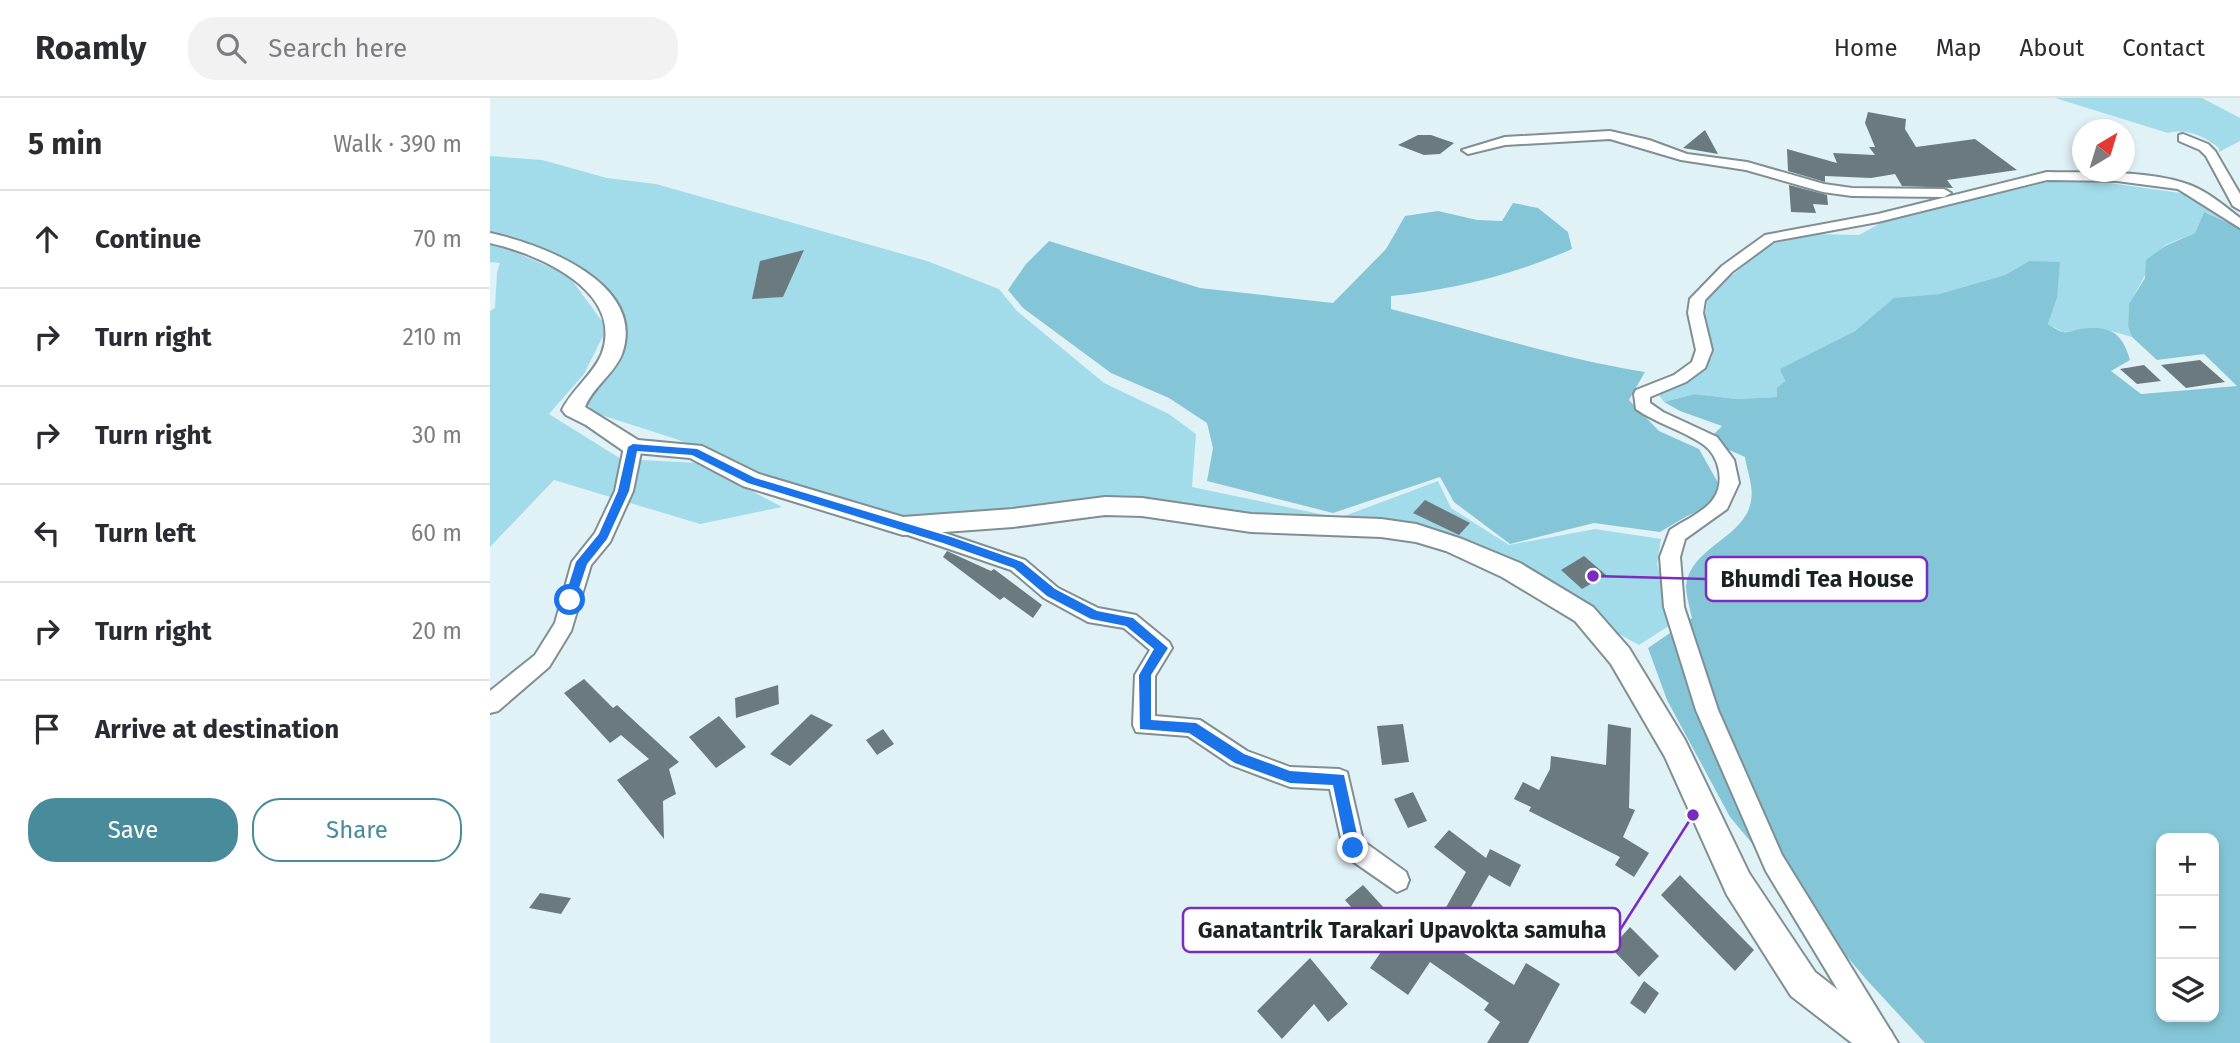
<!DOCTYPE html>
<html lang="en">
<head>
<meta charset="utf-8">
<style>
	:root { --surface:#fff; --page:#f2f2f3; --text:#2b2b33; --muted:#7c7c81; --line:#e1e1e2; --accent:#488b9b }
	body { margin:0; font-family:"Fira Sans",sans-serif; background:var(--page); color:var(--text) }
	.controls { position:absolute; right:21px; bottom:21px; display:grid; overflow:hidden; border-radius:14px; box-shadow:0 4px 10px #0003 }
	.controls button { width:63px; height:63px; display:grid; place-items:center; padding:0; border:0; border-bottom:2px solid var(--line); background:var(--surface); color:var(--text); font:35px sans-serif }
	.compass { position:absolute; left:1582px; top:21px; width:63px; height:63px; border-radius:50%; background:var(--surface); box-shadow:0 4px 10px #0003; rotate:38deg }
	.stop { position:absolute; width:21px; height:21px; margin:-16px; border:5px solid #1a73e8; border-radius:50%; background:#fff }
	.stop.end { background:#1a73e8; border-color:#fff; box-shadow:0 2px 7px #0008 }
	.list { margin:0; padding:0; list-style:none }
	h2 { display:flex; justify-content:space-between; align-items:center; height:91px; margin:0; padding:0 28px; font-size:30px }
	h2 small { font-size:23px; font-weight:400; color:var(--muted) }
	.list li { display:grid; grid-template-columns:46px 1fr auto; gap:21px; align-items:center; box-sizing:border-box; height:98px; padding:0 28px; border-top:2px solid var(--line) }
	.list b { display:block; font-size:26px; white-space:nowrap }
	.list em { font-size:23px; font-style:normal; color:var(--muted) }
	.actions { display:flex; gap:14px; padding:21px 28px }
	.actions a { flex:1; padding:16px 0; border:2px solid var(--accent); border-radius:28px; text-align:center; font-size:24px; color:var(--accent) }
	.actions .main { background:var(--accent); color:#fff }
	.icon { flex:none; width:38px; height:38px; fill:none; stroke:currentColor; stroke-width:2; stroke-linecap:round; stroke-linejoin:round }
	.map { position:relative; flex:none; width:1750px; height:945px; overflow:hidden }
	header { display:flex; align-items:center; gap:42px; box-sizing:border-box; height:98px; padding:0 35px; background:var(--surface); border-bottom:2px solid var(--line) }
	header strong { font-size:33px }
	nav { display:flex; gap:38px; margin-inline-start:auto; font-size:24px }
	.search { width:490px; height:63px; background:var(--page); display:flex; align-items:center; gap:18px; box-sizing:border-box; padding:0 24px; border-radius:28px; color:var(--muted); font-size:26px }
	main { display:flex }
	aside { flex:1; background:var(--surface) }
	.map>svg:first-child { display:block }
</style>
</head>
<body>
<header>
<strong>Roamly</strong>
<div class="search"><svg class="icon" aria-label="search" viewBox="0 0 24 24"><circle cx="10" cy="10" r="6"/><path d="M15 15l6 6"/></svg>Search here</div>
<nav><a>Home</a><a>Map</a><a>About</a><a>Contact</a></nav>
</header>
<main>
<aside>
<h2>5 min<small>Walk · 390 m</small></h2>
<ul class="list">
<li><svg class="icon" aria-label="ahead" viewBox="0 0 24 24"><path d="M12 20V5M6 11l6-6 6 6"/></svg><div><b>Continue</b></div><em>70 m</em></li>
<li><svg class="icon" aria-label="right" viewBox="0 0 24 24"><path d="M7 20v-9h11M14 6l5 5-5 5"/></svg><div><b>Turn right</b></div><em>210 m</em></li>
<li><svg class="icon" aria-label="right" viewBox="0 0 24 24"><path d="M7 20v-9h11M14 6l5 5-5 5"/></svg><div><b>Turn right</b></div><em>30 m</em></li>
<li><svg class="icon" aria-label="left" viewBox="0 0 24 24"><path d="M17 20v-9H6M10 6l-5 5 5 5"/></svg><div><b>Turn left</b></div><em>60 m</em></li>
<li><svg class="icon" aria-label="right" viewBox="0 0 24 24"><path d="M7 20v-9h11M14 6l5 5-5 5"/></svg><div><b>Turn right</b></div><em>20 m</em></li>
<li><svg class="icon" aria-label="arrive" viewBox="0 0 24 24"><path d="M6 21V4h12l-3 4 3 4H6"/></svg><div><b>Arrive at destination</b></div></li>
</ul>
<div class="actions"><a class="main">Save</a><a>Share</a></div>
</aside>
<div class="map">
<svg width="1750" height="945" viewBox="0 0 1750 945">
	<rect width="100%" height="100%" fill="#e1f2f7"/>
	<!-- green -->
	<g fill="#a2dbe9">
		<path d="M 1565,0 L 1712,0 L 1750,20 L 1750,43 L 1729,54 L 1729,50 C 1714,38 1697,30 1678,35 Z"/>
		<path d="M 0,58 L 52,62 L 117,80 L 166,86 L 437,163 L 509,191 L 527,213 L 614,285 L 679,316 L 706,336 L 702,389 L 849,420 L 948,383 L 961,410 L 1019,447 L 1105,431 L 1171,441 L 1167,466 L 1185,524 L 1149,547 L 930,428 L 763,420 L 699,407 L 652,403 L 410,423 L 308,392 L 186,341 L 105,315 L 92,300 C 110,286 115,279 125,259 C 129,252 135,241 135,234 C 136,229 132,222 131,218 C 118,169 44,146 0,136 Z"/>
		<polygon points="1562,83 1620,85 1697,96 1750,130 1714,114 1705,135 1675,147 1667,155 1639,207 1638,227 1642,239 1614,231 1573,234 1558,226 1567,200 1539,163 1515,177 1449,196 1404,201 1365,233 1291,271 1295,284 1288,299 1247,301 1204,296 1174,304 1167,294 1192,282 1222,260 1215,219 1218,198 1278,147 1324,136 1369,137 1396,122"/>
		<polygon points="0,147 11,148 78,177 117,230 94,276 59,316 131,361 209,365 292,409 210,426 64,382 0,449 0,213 5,210 7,174 10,165 0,164"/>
	</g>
	<!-- forest -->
	<g fill="#84c6d7" fill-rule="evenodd">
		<path d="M 1023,105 L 1048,110 L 1078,134 L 1082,151 C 1026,176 962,192 901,198 L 901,211 C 986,233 1069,260 1155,274 L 1139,302 L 1169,333 L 1209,351 L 1231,390 L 1228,405 L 1197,418 L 1170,434 L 1104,425 L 1020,446 L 964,404 L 950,379 L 843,415 L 717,383 L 723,350 L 717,325 L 679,300 L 621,275 L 533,210 L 518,192 L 536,166 L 559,143 L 710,190 L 843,205 L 896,151 L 915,118 L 948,113 L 987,122 L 1012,123 Z"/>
		<path d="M 1714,114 L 1750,130 L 1750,945 L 1435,945 L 1375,880 L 1240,719 L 1177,602 L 1158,550 L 1202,520 C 1200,511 1196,497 1196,488 C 1200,449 1255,440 1261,403 C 1264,389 1257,373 1255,359 L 1237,351 L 1224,336 L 1232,328 L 1190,313 L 1174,304 L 1204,296 L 1247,301 L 1287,299 L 1287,290 L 1295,283 L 1290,271 L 1365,233 L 1404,200 L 1449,196 L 1515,177 L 1539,163 L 1570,164 L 1567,200 L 1558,226 C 1562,228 1568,233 1573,234 C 1578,235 1585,232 1590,231 C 1620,227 1632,234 1640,262 L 1621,273 L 1651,296 L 1747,288 L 1714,256 L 1667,262 L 1642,239 L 1638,228 L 1639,206 L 1655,180 L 1656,162 L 1675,148 L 1705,135 ZM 1671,740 L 1724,740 L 1724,919 L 1671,919 Z"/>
	</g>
	<!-- building -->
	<g fill="#6b7a7e">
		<polygon points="1378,14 1416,21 1415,31 1426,49 1485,41 1527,72 1457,82 1463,90 1412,88 1405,76 1381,80 1335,78 1335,84 1298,73 1297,51 1347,65 1343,55 1385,57 1379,49 1385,49 1375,25"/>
		<polygon points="1215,32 1228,56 1193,50"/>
		<polygon points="928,37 941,37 964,45 950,56 934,57 908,47"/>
		<polygon points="1299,87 1337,97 1338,107 1323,106 1326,115 1301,114"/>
		<polygon points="314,152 293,199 262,201 270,163"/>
		<polygon points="1710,262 1735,284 1696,290 1671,267"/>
		<polygon points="1654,267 1671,283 1647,286 1630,271"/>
		<polygon points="935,402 980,425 969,437 923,415"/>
		<polygon points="457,453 501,473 504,471 552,507 543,520 514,499 510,502 453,459"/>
		<polygon points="1094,458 1116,477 1092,491 1071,472"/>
		<polygon points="94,581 123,610 127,607 189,664 179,671 186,696 173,703 174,741 127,682 159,661 131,637 120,645 74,595"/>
		<polygon points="288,587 289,606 246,620 245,600"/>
		<polygon points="321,616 343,627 300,668 280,656"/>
		<polygon points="229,618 256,649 226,670 199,639"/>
		<polygon points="913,626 919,664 892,667 887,628"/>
		<polygon points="1118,626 1141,630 1139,710 1145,712 1133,739 1159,755 1144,779 1125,767 1130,759 1039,713 1041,709 1024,701 1033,684 1049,692 1060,671 1061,658 1116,667"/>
		<polygon points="393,631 404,646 387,657 376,642"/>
		<polygon points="923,694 937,723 918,730 904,701"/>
		<polygon points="959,732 996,760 1000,751 1031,767 1020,789 999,777 960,846 1024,887 1036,865 1070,886 1038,945 997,945 1010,924 994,912 999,905 940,864 918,897 880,870 895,848 855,802 873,787 908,825 914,816 942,834 976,774 944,749"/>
		<polygon points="1190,777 1264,852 1245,873 1171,797"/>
		<polygon points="50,795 81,800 71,816 39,810"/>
		<polygon points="1140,829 1169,858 1149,879 1121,850"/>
		<polygon points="820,860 858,906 838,924 824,906 792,941 767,913"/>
		<polygon points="1154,883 1169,895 1155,916 1140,905"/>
	</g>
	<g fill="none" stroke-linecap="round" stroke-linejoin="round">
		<!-- minor casing -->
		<g stroke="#7f8f93" stroke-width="4">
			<g id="minor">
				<polygon points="1120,33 1159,42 1197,56 1257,64 1334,86 1362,90 1454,91 1461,95 1454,99 1362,98 1333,94 1256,72 1191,62 1120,41 1015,47 978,56 972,52 1015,39"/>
				<polygon points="1693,36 1718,46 1725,53 1750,96 1750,112 1743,108 1716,58 1710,52 1689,43 1689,37"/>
				<path d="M 1557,74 C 1599,75 1654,72 1694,85 C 1715,91 1733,107 1750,120 L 1750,130 L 1688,91 L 1627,83 L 1557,82 L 1388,124 L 1284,143 L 1242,174 L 1215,202 L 1213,215 L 1222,252 L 1215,270 L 1196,284 L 1160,299 L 1160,305 L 1173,314 L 1227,339 L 1244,362 L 1249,385 L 1237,411 L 1195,441 L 1190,459 L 1194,509 L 1228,612 L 1292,757 L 1408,945 L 1380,945 L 1276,773 L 1206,612 L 1174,509 L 1170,459 L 1180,432 C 1193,423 1216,413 1224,400 C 1235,384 1229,358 1214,347 C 1193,332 1167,326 1146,311 L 1144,296 L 1146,292 L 1184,277 L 1202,264 L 1206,252 L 1198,215 L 1200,201 L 1232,168 L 1275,137 L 1388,116 Z"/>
				<polygon points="143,343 152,349 143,393 120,444 101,467 81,533 59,569 8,613 0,615 0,593 45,557 65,525 82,464 105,435 125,393 134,349"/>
				<polygon points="413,421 535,462 568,490 608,510 646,517 679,544 682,550 665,578 665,618 710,622 757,653 800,669 849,671 857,674 873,743 916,774 919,782 916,790 907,794 855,758 840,691 800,689 741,667 698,638 646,634 643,627 645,577 660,552 634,530 598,524 554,500 521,472 406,433 404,428 406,423"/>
			</g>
		</g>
		<!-- tertiary casing -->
		<g stroke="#7f8f93" stroke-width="4">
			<path id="tertiary" d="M 0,135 C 51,146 157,185 132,256 C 124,276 103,289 95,309 L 148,342 L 212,348 L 269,376 L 413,419 L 523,411 L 615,399 L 652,400 L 761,416 L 891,421 L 926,426 L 972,441 L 1030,465 L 1103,509 L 1139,550 L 1195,642 L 1259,775 L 1325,874 L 1401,933 L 1406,945 L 1362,945 L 1301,898 L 1237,797 L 1175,659 L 1121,566 L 1085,523 L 1012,479 L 956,453 L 926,444 L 891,439 L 761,434 L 652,418 L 615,417 L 523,429 L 413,437 L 253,388 L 200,360 L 135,354 L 96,327 L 76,317 L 72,312 C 82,291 104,276 112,255 C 134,192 48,156 0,145 Z"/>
		</g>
		<!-- minor -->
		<use href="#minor" fill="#fff" fill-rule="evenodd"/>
		<!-- tertiary -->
		<use href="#tertiary" fill="#fff" fill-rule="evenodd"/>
	</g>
	<!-- route -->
	<polygon fill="#1a73e8" points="143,346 207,351 265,380 461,439 532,464 565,491 607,513 643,520 678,550 661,577 661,622 706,625 754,656 800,673 854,677 870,750 868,755 858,755 856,750 843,687 800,685 745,665 699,635 650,631 649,577 664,551 636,528 601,521 557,498 524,470 453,445 258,385 202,357 147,353 139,393 117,441 97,466 84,505 76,505 74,502 86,464 109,436 128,393 138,349"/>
	<!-- callouts -->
	<path fill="none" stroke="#7b2cbf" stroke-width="2.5" d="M1103 478L1216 481M1203 717L1130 832"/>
	<g fill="#7b2cbf" stroke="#fff" stroke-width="2.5">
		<circle cx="1103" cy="478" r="7"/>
		<circle cx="1203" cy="717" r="7"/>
	</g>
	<g fill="#fff" stroke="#7b2cbf" stroke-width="2.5">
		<rect x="1216" y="459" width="221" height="44" rx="7"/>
		<rect x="693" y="810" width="437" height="44" rx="7"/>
	</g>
	<g font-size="23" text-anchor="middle" font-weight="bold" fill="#1a2122">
		<text x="1327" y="489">Bhumdi Tea House</text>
		<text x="912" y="840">Ganatantrik Tarakari Upavokta samuha</text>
	</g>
</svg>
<div class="controls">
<button>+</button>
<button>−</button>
<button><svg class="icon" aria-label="layers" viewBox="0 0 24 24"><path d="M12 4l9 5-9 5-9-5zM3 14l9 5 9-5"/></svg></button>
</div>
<svg class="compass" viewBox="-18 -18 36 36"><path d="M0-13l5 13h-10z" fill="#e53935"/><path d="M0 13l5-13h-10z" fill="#7c7c81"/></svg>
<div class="stop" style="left:80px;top:502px"></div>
<div class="stop end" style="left:863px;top:750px"></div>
</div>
</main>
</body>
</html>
